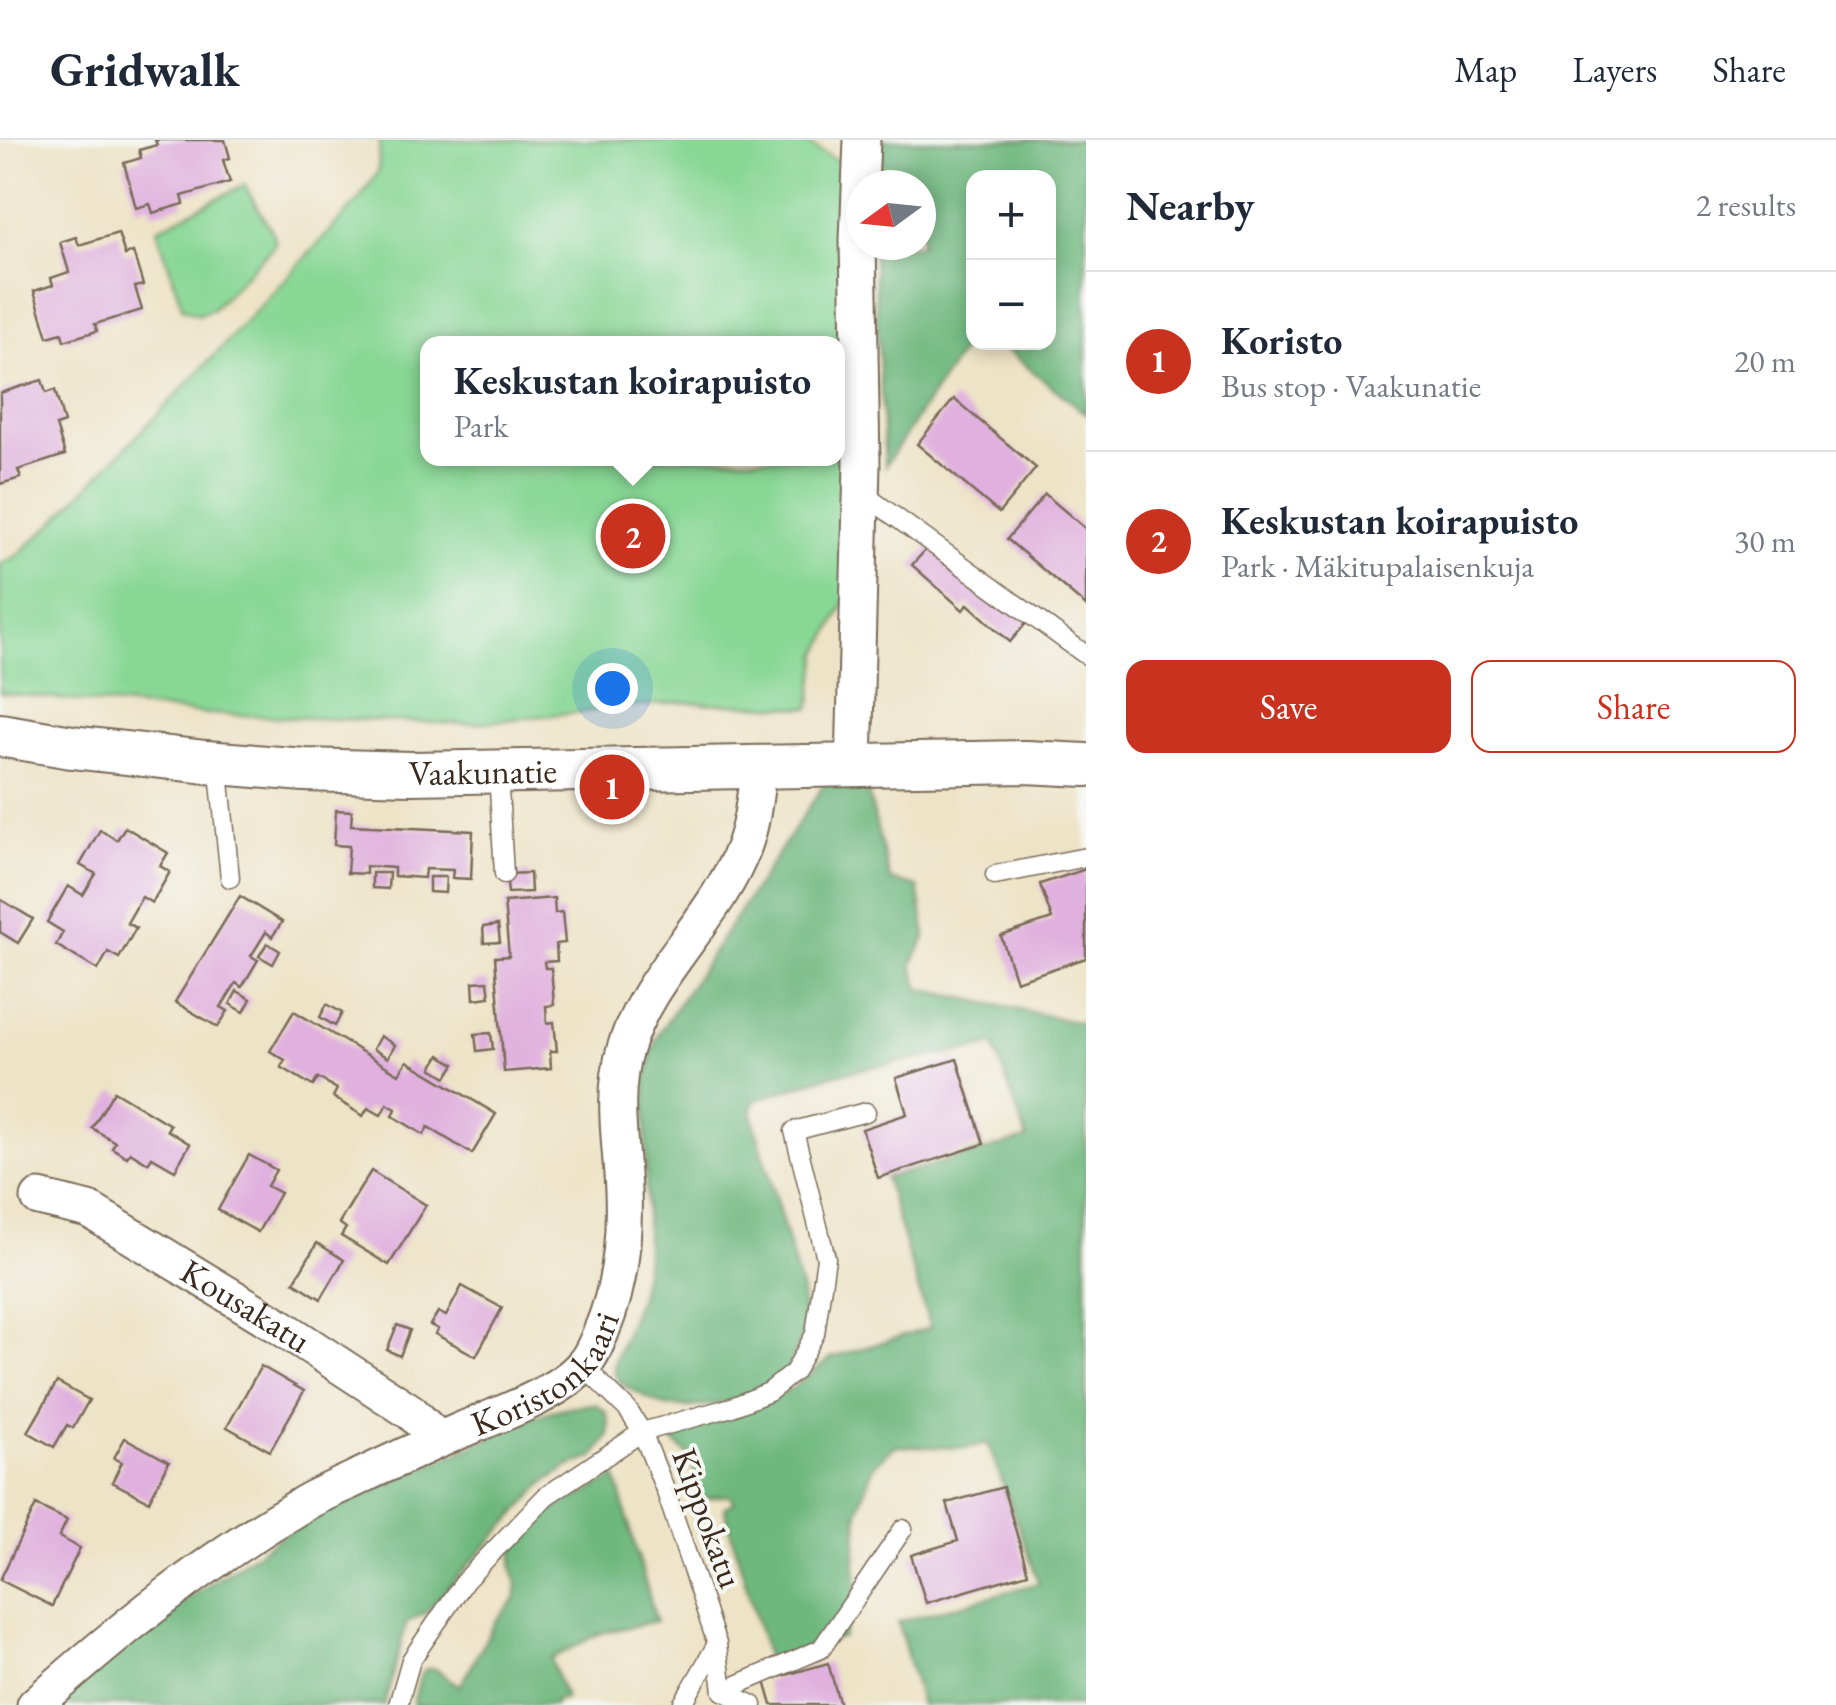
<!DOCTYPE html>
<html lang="en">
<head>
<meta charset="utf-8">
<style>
	:root { --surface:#fff; --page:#f2f2f3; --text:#1f2937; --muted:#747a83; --line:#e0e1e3; --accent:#c8321e }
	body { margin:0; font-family:"EB Garamond",serif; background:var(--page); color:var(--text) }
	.controls { position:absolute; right:30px; top:30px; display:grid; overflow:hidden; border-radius:20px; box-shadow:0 5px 15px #0003 }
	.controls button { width:90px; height:90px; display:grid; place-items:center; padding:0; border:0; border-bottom:2px solid var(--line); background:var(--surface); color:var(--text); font:50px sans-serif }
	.compass { position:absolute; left:846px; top:30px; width:90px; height:90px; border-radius:50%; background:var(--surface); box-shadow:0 5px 15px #0003; rotate:255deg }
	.you { position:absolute; left:612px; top:548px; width:35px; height:35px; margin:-25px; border:8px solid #fff; border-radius:50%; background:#1a73e8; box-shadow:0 0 0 15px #1a73e833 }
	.badge { display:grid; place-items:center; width:65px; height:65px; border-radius:50%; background:var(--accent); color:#fff; font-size:32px; font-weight:700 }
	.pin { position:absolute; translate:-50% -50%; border:5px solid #fff; box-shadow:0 2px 10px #0006 }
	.popup { position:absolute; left:420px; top:196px; width:425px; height:130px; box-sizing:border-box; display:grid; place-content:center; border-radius:20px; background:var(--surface); filter:drop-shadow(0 2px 8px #0005); font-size:32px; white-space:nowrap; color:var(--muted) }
	.popup b { font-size:38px; color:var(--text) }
	.popup::after { content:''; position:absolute; left:50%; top:100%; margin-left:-20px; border:20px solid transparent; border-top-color:var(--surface) }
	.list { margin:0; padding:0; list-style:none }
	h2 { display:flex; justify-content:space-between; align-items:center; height:130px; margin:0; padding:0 40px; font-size:42px }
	h2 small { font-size:32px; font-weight:400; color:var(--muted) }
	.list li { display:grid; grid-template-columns:65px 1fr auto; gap:30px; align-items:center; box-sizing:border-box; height:180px; padding:0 40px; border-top:2px solid var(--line) }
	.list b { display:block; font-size:38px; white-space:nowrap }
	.list p { margin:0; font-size:32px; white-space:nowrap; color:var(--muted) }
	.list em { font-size:32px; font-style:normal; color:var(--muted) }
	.actions { display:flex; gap:20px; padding:30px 40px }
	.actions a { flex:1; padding:22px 0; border:2px solid var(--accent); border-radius:20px; text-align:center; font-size:35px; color:var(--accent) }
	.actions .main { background:var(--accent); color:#fff }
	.map { position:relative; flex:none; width:1086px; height:1565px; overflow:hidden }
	header { display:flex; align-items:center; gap:60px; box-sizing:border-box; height:140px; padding:0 50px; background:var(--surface); border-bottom:2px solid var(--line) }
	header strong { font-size:48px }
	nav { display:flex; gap:55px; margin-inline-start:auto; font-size:35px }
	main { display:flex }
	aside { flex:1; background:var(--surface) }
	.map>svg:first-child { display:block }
</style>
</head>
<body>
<header>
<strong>Gridwalk</strong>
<nav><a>Map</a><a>Layers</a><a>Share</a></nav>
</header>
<main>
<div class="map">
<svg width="1086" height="1565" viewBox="0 0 1086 1565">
	<rect width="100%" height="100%" fill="#f6f6f2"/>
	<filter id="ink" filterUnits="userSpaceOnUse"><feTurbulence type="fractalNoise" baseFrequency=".01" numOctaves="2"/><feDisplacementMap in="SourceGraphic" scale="20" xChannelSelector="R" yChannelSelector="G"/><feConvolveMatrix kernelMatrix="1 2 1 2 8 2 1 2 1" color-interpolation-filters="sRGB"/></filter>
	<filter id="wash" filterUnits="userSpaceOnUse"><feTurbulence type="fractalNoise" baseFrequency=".0048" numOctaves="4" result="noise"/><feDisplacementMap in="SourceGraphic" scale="40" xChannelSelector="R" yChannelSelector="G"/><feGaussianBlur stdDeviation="2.25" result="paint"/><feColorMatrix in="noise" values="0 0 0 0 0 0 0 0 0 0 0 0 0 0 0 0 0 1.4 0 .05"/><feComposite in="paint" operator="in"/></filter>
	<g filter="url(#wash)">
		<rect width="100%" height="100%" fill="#ede3c6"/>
		<!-- green -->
		<g fill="#88d795" stroke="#62805a" stroke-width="2.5" fill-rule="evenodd">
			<path d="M 380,0 L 801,0 L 843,24 L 849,454 L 819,514 L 810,568 L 680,562 L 465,584 L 209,574 L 0,553 L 0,424 L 15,417 L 50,386 L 211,219 L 356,63 L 378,32 ZM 428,204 L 838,204 L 838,318 L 428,318 Z"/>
			<polygon points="244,45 272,91 275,104 213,169 199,175 183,169 157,89"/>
		</g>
		<!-- forest -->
		<g fill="#6eb87e" stroke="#54714e" stroke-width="2.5">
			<polygon points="873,0 1086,0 1086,274 998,203 1048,202 1048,38 974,38 973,193 885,326 873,105 921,105 921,45 870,45"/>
			<polygon points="827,640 865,640 890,740 918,747 926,796 912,825 920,849 1086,884 1086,1565 921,1565 898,1482 1039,1443 988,1303 967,1308 895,1306 873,1326 858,1371 855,1424 858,1456 843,1497 768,1520 724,1368 734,1362 729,1355 702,1359 690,1317 667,1295 738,1275 793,1248 831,1218 930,1188 885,1038 1027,999 994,905 835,934 755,960 751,971 802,1152 803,1195 785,1234 760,1250 723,1263 693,1267 665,1266 628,1248 618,1240 614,1231 615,1220 639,1156 646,1120 646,941 652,913 659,893"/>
			<path d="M 595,1264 L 606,1272 L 609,1284 L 608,1297 L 594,1317 L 568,1327 L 544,1343 L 425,1473 L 407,1482 L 384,1565 L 50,1565 L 120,1504 L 306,1380 L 490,1298 C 522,1279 557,1266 595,1264 Z"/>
			<polygon points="616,1337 656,1481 601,1493 551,1519 565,1558 556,1560 555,1565 413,1565 420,1536 426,1529 435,1529 460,1546 496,1481 516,1459 518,1444 512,1427 514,1409 527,1387 550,1372"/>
		</g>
		<g id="blocks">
			<!-- building -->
			<g fill="#e0b1de">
				<polygon points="155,0 225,0 230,18 223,20 230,42 182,56 184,64 153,73 150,64 136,68 124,23 141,18 139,10 157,5"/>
				<polygon points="118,93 125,115 133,112 143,145 135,147 142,170 95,184 97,191 64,201 62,193 48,197 34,151 53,145 51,138 69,132 60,102 76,97 79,105"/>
				<polygon points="42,240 46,253 55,250 64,283 56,286 65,315 18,330 21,338 0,344 0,253"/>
				<polygon points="954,259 1036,328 999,373 917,304"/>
				<polygon points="1045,354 1086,389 1086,466 1007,399"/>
				<polygon points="931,404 1029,480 1010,502 968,464 963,470 912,425"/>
				<polygon points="336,670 352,671 351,685 473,691 471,739 452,738 453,730 425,729 424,738 394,736 394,728 366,726 366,734 347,733 349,706 334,705"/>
				<polygon points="125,687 168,713 160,726 170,732 152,763 142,757 127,783 136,788 119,818 108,812 98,830 56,805 63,792 47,782 68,746 83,755 96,734 80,725 100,690 117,700"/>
				<polygon points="1086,729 1086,818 1016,841 1001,796 1052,779 1040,744"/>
				<polygon points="372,733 389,733 388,749 372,748"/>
				<polygon points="530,733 531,752 508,753 506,734"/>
				<polygon points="429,737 446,737 445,753 429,752"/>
				<polygon points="240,756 282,782 272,797 266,792 251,816 258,820 242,847 236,843 221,867 228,871 218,887 175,862"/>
				<polygon points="554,758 555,773 562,772 565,803 556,804 557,821 544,822 545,828 551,828 554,865 546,866 547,883 554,882 557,911 550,911 551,928 504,932 495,817 509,816 504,762"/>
				<polygon points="0,759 33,779 18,803 0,792"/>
				<polygon points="498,785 500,802 484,803 483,787"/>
				<polygon points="267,803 280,811 273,824 259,816"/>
				<polygon points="488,841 490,857 474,859 473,842"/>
				<polygon points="237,851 251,859 244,872 230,864"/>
				<polygon points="327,864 342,873 335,886 320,877"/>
				<polygon points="294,871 399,934 407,921 496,974 472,1014 428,987 424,995 393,976 396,969 387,964 381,975 368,968 363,976 333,957 337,949 318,938 313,946 281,927 285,920 270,911"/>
				<polygon points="491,893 493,909 477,911 475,894"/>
				<polygon points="380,896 395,905 388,918 373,909"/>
				<polygon points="440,915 455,924 447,937 432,928"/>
				<polygon points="957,919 984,1004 878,1038 862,989 907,974 896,938"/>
				<polygon points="114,951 170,985 167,990 190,1004 175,1030 152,1017 148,1023 130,1012 127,1017 112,1008 115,1002 92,988"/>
				<polygon points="249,1015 276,1030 267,1046 280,1053 258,1092 218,1070"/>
				<polygon points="371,1031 426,1065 389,1125 341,1096 346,1088 339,1083"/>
				<polygon points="317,1103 344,1120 321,1159 294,1142"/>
				<polygon points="462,1146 502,1168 476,1216 435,1194 438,1189 430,1185 438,1172 446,1176"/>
				<polygon points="397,1185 410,1190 400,1216 387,1210"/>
				<polygon points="261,1226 304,1251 270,1311 227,1287"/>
				<polygon points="57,1242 89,1260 73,1288 67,1285 54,1307 28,1292"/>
				<polygon points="125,1298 169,1322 149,1361 112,1342 122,1322 114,1318"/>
				<polygon points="1003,1347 1028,1433 926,1463 911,1415 958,1401 947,1363"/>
				<polygon points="36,1365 67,1380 59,1397 80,1408 52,1466 0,1440"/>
				<polygon points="828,1523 840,1565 772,1565 765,1541"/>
			</g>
		</g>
	</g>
	<g filter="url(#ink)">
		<use href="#blocks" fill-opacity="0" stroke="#796b59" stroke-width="2.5"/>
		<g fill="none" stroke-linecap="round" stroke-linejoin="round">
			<!-- service casing -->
			<g stroke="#796b59" stroke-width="21">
				<g id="service">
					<polyline points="861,352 1086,515"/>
					<polyline points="218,623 230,738"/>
					<polyline points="498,632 504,734"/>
					<polyline points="995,735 1086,717"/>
					<polyline points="583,1226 628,1270 642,1292 666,1352 717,1504 682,1565"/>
					<polyline points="717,1504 723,1551 753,1565"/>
					<polyline points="723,1551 821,1509 903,1389"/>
					<polyline points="398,1565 411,1520 465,1441 546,1356 642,1292 732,1267 769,1252 794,1232 815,1194 826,1118 794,991 866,972"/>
				</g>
			</g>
			<!-- minor casing -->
			<g stroke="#796b59" stroke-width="39">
				<g id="minor">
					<polyline points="854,625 862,324 858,100 862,0"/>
					<path id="s1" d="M 39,1058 L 89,1070 L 278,1185 L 411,1272 L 439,1300"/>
					<path id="s2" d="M 35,1565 C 118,1491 204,1422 300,1366 C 319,1354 341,1346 361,1336 C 395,1320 429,1304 464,1289 C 498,1275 560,1253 583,1225 C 591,1217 597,1202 601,1192 C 620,1148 625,1099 623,1051 C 621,1003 611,957 625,909 C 647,835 717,778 743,708 C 753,682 755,654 759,626"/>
				</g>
			</g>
			<!-- tertiary casing -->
			<g stroke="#796b59" stroke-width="46">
				<g id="tertiary">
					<path id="s3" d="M 0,595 L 72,607 L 206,622 L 305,630 L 411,633 L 1026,622 L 1086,625"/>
				</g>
			</g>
			<!-- service -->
			<use href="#service" stroke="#fff" stroke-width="18"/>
			<!-- minor -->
			<use href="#minor" stroke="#fff" stroke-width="35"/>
			<!-- tertiary -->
			<use href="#tertiary" stroke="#fff" stroke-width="42"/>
		</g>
	</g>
	<g text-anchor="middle" stroke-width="8" stroke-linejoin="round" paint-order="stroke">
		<!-- street labels -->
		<g font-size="35" fill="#3b2a1e" stroke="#f6f6f2">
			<text dy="12" stroke="none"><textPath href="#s3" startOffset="485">Vaakunatie</textPath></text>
			<text dy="12" stroke="none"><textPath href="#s1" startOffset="235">Kousakatu</textPath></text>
			<text dy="12" stroke="none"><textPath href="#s2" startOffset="615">Koristonkaari</textPath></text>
			<text transform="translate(708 1378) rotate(70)" y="12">Kippokatu</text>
		</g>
	</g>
</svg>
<div class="controls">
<button>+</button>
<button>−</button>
</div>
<svg class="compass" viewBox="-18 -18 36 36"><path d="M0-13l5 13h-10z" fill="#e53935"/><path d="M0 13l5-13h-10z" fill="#747a83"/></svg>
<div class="you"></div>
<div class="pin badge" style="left:612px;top:647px">1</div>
<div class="pin badge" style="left:633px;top:396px">2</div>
<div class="popup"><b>Keskustan koirapuisto</b>Park</div>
</div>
<aside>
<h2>Nearby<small>2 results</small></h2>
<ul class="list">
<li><span class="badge">1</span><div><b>Koristo</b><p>Bus stop · Vaakunatie</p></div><em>20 m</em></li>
<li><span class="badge">2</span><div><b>Keskustan koirapuisto</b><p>Park · Mäkitupalaisenkuja</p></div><em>30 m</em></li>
</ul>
<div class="actions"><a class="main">Save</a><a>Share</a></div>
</aside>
</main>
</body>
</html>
